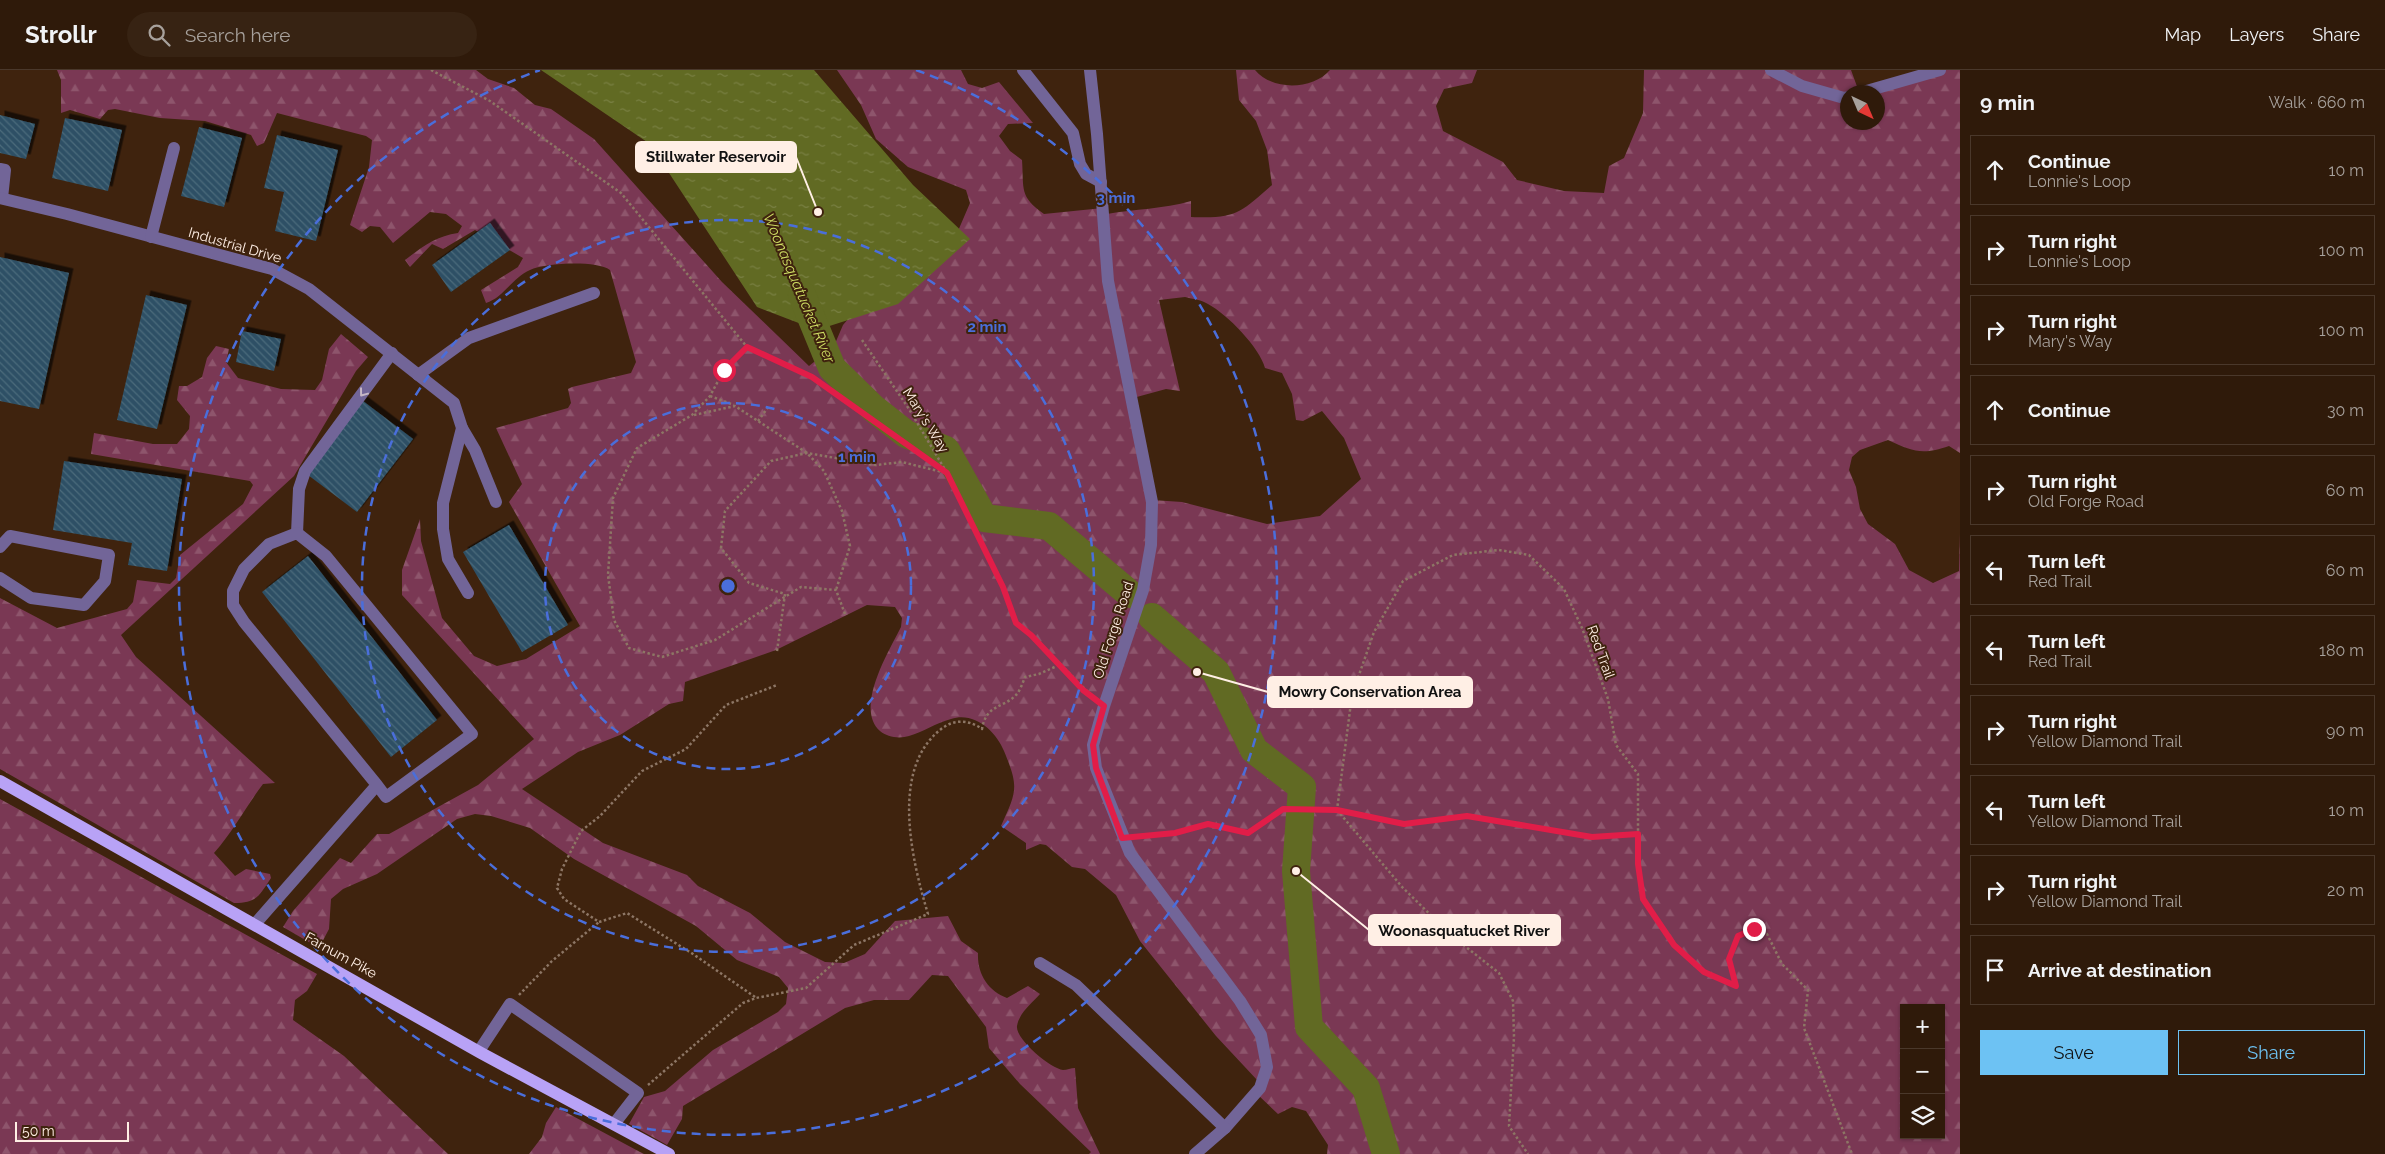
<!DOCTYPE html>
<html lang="en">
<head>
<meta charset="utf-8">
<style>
	:root { --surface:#2f1a0a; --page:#372313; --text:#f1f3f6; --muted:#a7a19c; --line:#4a382b; --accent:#6dc2f3 }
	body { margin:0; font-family:Raleway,sans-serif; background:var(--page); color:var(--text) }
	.controls { position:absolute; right:15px; bottom:15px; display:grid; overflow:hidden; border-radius:0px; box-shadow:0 1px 4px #0004 }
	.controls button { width:45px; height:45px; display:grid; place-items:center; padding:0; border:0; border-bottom:1px solid var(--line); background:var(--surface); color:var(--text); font:25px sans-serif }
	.compass { position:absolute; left:1840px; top:15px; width:45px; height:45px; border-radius:50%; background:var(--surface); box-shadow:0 1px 4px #0004; rotate:136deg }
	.scale { position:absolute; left:15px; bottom:12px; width:114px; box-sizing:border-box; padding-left:5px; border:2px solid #ffefe5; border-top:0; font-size:14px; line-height:18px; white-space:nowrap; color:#ffefe5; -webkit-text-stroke:4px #3f230e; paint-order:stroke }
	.stop { position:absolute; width:15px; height:15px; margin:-11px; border:4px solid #e11d48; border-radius:50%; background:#fff }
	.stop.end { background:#e11d48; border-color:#fff; box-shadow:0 1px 5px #0008 }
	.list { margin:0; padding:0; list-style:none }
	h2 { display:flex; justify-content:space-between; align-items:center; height:65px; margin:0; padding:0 20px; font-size:21px }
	h2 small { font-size:16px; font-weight:400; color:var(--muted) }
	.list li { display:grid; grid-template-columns:32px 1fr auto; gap:15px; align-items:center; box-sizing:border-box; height:70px; margin:0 10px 10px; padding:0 10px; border:1px solid var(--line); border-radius:0px }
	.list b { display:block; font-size:19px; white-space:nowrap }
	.list p { margin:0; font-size:16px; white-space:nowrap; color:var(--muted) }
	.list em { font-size:16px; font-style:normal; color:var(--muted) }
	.actions { display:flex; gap:10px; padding:15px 20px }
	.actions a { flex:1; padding:11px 0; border:1px solid var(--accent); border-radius:0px; text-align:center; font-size:18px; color:var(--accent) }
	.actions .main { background:var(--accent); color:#111 }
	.icon { flex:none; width:28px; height:28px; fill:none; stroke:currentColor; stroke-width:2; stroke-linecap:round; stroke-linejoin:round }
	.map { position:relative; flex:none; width:1960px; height:1084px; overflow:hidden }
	header { display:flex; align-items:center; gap:30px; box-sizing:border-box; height:70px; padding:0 25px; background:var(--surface); border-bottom:1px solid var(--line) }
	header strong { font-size:24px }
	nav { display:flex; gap:28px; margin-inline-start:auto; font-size:18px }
	.search { width:350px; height:45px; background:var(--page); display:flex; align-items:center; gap:12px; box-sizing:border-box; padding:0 18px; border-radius:28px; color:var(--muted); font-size:19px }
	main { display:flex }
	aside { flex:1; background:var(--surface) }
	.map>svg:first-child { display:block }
</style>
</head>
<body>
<header>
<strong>Strollr</strong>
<div class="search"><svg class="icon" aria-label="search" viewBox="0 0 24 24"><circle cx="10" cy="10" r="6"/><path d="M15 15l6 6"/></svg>Search here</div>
<nav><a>Map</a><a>Layers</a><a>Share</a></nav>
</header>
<main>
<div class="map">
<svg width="1960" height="1084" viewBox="0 0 1960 1084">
	<defs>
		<pattern id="forest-firs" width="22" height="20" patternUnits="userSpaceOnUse" patternTransform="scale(1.25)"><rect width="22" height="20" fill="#7a3854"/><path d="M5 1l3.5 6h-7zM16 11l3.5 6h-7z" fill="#8e556c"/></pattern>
		<pattern id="water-ripples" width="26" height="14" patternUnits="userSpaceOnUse" patternTransform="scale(1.25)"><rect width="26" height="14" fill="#616a23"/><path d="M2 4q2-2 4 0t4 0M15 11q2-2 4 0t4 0" fill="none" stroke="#798043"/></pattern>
		<pattern id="building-back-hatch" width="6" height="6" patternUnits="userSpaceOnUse" patternTransform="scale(1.25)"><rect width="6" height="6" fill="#2d5065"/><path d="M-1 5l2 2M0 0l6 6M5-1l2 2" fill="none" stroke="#4c6a7b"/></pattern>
		<filter id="shadow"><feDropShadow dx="4.5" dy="-4.5" stdDeviation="0" flood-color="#0009"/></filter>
	</defs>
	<rect width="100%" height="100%" fill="#3f230e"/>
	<!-- forest -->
	<g fill="url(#forest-firs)" fill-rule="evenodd">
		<path d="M 57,0 L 476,0 L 488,9 L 514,18 L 535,35 L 551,39 L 594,69 L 722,212 L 809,296 L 834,276 L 843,255 L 855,241 L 958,161 L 970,133 L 966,120 L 908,97 L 876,69 L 861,35 L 837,0 L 961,0 L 968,14 L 982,18 L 999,12 L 1033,53 L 1008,54 L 999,66 L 1010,81 L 1022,90 C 1024,120 1019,126 1044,144 L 1103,138 L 1107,144 C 1135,139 1163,139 1191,131 L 1191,147 C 1236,149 1240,143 1272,115 L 1267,80 L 1256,51 L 1239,30 L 1236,0 L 1255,0 C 1272,21 1313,20 1330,0 L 1477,0 L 1472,13 L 1444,19 L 1436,36 L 1443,61 L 1503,92 L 1517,110 L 1564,121 L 1604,123 L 1609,96 L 1624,88 L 1643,43 L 1644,0 L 1851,0 L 1859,22 L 1848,22 L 1848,52 L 1878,52 L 1878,22 L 1946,0 L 1960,0 L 1960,383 L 1949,376 C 1923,385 1913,382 1888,370 L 1860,380 L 1852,387 L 1849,400 L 1856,417 L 1860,439 L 1868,454 L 1895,474 L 1909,500 L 1933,513 L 1959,501 L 1960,464 L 1960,1084 L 1327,1084 L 1328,1075 L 1306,1041 L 1292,1037 L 1278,1044 L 1257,1024 L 1258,1011 L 1216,966 L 1140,871 L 1116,825 L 1085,799 L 1072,797 L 1046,775 L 1040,774 L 1026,780 L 1026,773 L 1001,756 C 1017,721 1019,717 1004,681 C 996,661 974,641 951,649 C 936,653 923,662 909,666 C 899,669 887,667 880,661 C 854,638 889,581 901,557 L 902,548 L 895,537 L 867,535 L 776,580 L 685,612 L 683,631 L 669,634 L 620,665 L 578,682 L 522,719 L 603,773 L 687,805 L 698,816 L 750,843 L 785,872 L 825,892 L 844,893 L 865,884 L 895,851 L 948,846 L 961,871 L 978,883 C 977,904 988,921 1007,928 L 1028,916 L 1040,924 C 1032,933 1019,943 1017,956 C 1015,969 1051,999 1063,1000 C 1067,1000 1071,998 1075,998 L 1078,1038 L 1100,1084 L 1089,1084 L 1091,1082 L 1020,1014 L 989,978 L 986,957 L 948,906 L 932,905 L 909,930 L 874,930 L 845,938 L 683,1036 L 682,1049 L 667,1075 L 629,1054 L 644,1027 L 665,1021 L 713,980 L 778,942 L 786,934 L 788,918 L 779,907 L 737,890 L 696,856 L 574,789 L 530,758 L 491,746 L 475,744 L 457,749 L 377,804 L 343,819 L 331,829 L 329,859 L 319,878 L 283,857 L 293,841 L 340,788 L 351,793 L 377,764 L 389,764 L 478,715 L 534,669 L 402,525 L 402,500 L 420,449 L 421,471 L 442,548 L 474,586 L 497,596 L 526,589 L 580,556 L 509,432 L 522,414 L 496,358 L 568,338 L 571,333 L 568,319 L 572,317 L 631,303 L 636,292 L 610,200 C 596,190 545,193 530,200 C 513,207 503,228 486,233 L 481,220 L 518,197 L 523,188 L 475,160 L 443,179 L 432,174 L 410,197 L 405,190 C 422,177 436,166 458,163 L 462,156 L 446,144 L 430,142 L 393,173 L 380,157 L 370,156 L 362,162 L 350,155 L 369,97 L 372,70 L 366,66 L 277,43 L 264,73 L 257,76 L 251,65 L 205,51 L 160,48 L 115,39 L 108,40 L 100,49 L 70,40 L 61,43 L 61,10 ZM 1185,227 C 1193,229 1202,230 1208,234 C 1227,244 1260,278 1265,298 L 1282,303 L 1292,324 L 1296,350 L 1303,351 L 1322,341 L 1344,368 L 1361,409 L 1320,446 L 1267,454 L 1182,432 L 1152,430 L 1133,328 L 1166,319 L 1180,321 L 1159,230 ZM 1904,938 L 1941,938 L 1941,1065 L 1904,1065 Z"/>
		<path d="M 341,264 L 368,287 L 356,301 L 294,406 L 121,565 L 136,587 L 275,713 L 263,714 C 245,738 234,760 214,783 L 235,806 L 246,799 L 270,804 L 271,808 C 259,826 257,833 234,833 L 0,699 L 0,528 L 57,558 L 127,539 L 133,532 L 137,510 L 170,514 L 176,508 L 180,485 L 243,434 L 253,415 L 250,411 L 91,384 L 94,363 L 153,374 L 177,374 L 189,359 L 190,346 L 177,330 L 179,316 L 187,316 L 202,307 L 207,288 L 216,276 L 229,279 L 226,292 L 238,308 L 281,319 L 315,320 L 322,310 L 329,279 Z"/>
		<polygon points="0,729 317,904 307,921 295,930 293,950 344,986 448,1084 0,1084"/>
		<polygon points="556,1037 640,1082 644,1084 529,1084 542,1067 546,1053"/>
	</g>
	<!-- water -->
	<polygon fill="url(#water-ripples)" points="541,0 814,0 913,115 970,169 898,234 817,260 757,237 650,74"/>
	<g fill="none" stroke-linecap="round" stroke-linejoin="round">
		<!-- river -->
		<g stroke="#616a23" stroke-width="28">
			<polyline points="802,225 832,298 873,338 906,364 946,380 984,448 1049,456 1130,524"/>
			<polyline points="1152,547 1216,602 1254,680 1302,717 1296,801 1309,957 1366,1018 1386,1084"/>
		</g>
	</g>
	<!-- building -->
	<g fill="url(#building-back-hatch)" filter="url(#shadow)">
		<polygon points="0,45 35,54 26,89 0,83"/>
		<polygon points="65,48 122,60 108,121 52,108"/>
		<polygon points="199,57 242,68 224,137 181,126"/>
		<polygon points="277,65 338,80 316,171 275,161 284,122 264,118"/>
		<polygon points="490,153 510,180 451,222 432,195"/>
		<polygon points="0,187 69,203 39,339 0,331"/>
		<polygon points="146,225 187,235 157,359 117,350"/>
		<polygon points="242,261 281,269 274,301 236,292"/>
		<polygon points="363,331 413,369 357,442 308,405"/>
		<polygon points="64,391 182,409 167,501 128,495 132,473 53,460"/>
		<polygon points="509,455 568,555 522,582 463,482"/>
		<polygon points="308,486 437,650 391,687 262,522"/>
	</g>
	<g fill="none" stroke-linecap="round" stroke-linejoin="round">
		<!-- path -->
		<g stroke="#8d7665" stroke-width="2.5" stroke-dasharray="2.5 2.5" stroke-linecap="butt">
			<polyline points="431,0 490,31 621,123 747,277"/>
			<polyline points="862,270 909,339 947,403 1003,517 1016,553 1031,565 1094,628"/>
			<polyline points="710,326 734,335"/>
			<polyline points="694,345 735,336 807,383 824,401 842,441 850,476 836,520"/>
			<polyline points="758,351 769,336"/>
			<polyline points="845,544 836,520 801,517 715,570 662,587 629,578 614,550 608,505 613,428 637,378 692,345 710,326 724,300 747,277 812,307 947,403"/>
			<polyline points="777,581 785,524 749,513 721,478 725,441 771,391 807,383 876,395 902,392 946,403"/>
			<polyline points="1337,740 1403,818 1452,866 1499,903 1513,931 1514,967 1509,1056 1528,1084"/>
			<polyline points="1337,740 1404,754 1467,746 1592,767 1638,763"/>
			<polyline points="1136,767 1175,763 1208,754 1248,763 1283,739 1337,740 1352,625 1374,562 1403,511 1453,485 1499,480 1529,485 1564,519 1582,558 1608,629 1616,675 1638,704 1638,794 1643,829 1674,875 1704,901 1736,916 1729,889 1738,866 1754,859 1767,864 1782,894 1808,920 1804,958 1852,1084"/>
			<polyline points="519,925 552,891 599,852"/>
			<polyline points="755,927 693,884 627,843 599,852 564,829 557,818 562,799 581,761 600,746 642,701 686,679 726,635 777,615"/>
			<path d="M 648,1015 L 743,933 L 756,928 L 806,918 L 854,875 L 928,844 C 912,791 890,700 940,660 C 953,649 968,649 982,659 C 986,634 1004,638 1016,625 C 1020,621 1023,612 1025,607 L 1039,604 L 1059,595"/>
		</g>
		<!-- minor -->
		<g stroke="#726598" stroke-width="12">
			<polyline points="1023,0 1073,63 1080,94 1086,104 1101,112"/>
			<polyline points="1090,0 1097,64 1108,211 1152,432 1151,475 1143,520 1104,636 1093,675 1096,698 1130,783 1240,931 1261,965 1267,997 1260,1018 1225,1058 1195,1084"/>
			<polyline points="1771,0 1802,16 1844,28 1848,27"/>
			<polyline points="1863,22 1940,0"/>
			<polyline points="0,99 5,100 2,128"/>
			<polyline points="0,128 67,144 272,199 309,219 454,333 462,358 443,433 443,459 448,489 468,523"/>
			<polyline points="151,167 174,78"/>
			<polyline points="418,305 469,268 594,223"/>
			<polyline points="462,358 475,380 496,432"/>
			<polyline points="297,463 299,419 305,401 392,283"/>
			<polyline points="0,477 10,466 109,485 105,511 84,535 31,528 0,508"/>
			<polyline points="255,854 377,715 244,552 233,535 233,521 244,499 269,474 297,463 326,486 472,664 386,727 377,715"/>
			<polyline points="1040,893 1076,915 1225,1058"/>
			<polyline points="479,981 510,934 638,1023 614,1054"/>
		</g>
		<!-- major -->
		<polyline stroke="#b8a2f6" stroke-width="12" points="0,711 481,983 669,1084"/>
	</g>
	<!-- one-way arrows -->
	<defs><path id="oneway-chevron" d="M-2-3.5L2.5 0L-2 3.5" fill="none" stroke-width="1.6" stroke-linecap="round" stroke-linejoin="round" transform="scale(1.25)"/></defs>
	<use stroke="#c7b8c6" href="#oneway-chevron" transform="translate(363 323) rotate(127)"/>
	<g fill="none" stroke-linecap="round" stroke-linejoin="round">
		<!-- route -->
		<polyline stroke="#e11d48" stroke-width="6" points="724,300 747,277 812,307 947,403 1003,517 1016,553 1031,565 1083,620 1104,636 1093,675 1096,698 1122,768 1175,763 1208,754 1248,763 1283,739 1337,740 1404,754 1467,746 1592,767 1638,764 1638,794 1643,829 1674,875 1704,902 1736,916 1729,889 1738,866 1754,859"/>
	</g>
	<!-- distance rings -->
	<g fill="none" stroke="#4a6edb" stroke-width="2.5" stroke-dasharray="9 6">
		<circle cx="728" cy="516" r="183"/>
		<circle cx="728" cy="516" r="366"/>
		<path d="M916 0A549 549 0 1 1 540 0"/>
	</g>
	<g text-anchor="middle" stroke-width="4" stroke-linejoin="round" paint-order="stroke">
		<!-- street labels -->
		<g font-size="14" fill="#ffefe5" stroke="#3f230e">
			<text transform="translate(235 175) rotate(16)" y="5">Industrial Drive</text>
			<text transform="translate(926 350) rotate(58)" y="5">Mary's Way</text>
			<text transform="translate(1113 560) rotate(-72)" y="5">Old Forge Road</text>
			<text transform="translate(1601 582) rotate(70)" y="5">Red Trail</text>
			<text transform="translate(341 885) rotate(29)" y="5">Farnum Pike</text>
		</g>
		<!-- water labels -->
		<g font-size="15" font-style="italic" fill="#cfdf64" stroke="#3f230e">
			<text transform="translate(799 218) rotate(67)" y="5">Woonasquatucket River</text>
		</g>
	</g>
	<circle cx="728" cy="516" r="8" fill="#4a6edb" stroke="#3f230e" stroke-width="2.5"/>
	<g font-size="15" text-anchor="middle" font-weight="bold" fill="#4a6edb" stroke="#3f230e" stroke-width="4" stroke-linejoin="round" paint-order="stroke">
		<text x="1116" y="133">3 min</text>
		<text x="987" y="262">2 min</text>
		<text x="857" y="392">1 min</text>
	</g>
	<!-- callouts -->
	<path fill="none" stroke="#ffefe5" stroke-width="2" d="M818 142L796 87M1197 602L1268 622M1296 801L1369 860"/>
	<g fill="#ffefe5" stroke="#3f230e" stroke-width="2">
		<circle cx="818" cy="142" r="5"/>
		<circle cx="1197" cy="602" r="5"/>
		<circle cx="1296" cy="801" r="5"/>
	</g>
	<g fill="#ffefe5" stroke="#ffefe5" stroke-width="2">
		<rect x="636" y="72" width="160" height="30" rx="5"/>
		<rect x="1268" y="607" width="204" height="30" rx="5"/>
		<rect x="1369" y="845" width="191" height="30" rx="5"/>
	</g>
	<g font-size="15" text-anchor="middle" font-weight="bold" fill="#111">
		<text x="716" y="92">Stillwater Reservoir</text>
		<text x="1370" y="627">Mowry Conservation Area</text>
		<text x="1464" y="866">Woonasquatucket River</text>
	</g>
</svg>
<div class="controls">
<button>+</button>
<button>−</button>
<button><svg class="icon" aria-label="layers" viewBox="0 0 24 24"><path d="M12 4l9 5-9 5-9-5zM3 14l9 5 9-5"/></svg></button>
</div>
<svg class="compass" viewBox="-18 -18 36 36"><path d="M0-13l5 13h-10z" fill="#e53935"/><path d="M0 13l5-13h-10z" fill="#a7a19c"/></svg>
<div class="scale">50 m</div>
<div class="stop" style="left:724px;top:300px"></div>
<div class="stop end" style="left:1754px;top:859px"></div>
</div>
<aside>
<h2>9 min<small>Walk · 660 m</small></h2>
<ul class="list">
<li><svg class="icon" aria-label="ahead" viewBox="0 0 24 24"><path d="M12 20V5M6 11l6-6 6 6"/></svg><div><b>Continue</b><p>Lonnie's Loop</p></div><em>10 m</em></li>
<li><svg class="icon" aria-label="right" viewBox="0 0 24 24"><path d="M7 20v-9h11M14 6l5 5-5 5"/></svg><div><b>Turn right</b><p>Lonnie's Loop</p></div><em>100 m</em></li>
<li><svg class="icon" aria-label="right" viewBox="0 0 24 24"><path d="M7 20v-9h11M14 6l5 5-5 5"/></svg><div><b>Turn right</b><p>Mary's Way</p></div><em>100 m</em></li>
<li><svg class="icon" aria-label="ahead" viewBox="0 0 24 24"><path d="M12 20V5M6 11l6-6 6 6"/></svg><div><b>Continue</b></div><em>30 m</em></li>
<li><svg class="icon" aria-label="right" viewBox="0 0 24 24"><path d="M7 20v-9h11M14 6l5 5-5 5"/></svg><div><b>Turn right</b><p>Old Forge Road</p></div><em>60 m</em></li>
<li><svg class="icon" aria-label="left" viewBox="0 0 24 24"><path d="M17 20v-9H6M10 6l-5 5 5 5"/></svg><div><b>Turn left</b><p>Red Trail</p></div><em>60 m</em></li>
<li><svg class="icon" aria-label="left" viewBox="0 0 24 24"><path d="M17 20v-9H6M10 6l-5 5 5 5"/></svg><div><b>Turn left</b><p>Red Trail</p></div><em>180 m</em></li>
<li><svg class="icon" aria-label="right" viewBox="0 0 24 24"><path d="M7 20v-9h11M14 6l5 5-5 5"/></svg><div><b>Turn right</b><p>Yellow Diamond Trail</p></div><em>90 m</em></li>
<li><svg class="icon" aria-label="left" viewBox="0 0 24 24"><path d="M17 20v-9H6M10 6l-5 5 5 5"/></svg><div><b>Turn left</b><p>Yellow Diamond Trail</p></div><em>10 m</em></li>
<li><svg class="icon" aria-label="right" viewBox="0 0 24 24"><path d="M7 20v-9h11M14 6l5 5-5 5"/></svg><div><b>Turn right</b><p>Yellow Diamond Trail</p></div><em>20 m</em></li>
<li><svg class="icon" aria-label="arrive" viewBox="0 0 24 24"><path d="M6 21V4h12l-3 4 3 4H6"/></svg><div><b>Arrive at destination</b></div></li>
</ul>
<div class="actions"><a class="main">Save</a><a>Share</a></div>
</aside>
</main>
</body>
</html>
